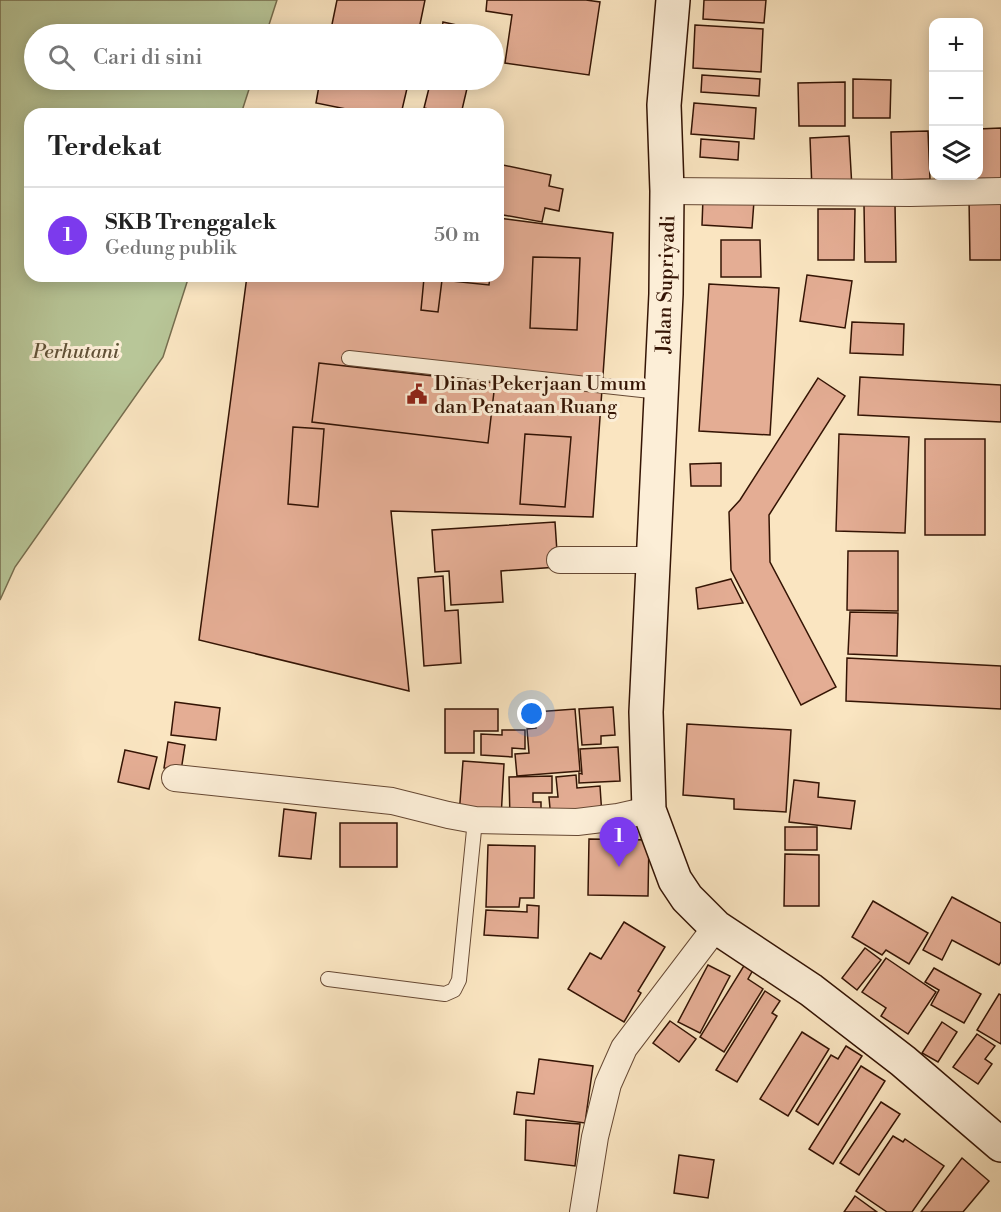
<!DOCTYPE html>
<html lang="id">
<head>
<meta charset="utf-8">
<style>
	:root { --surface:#fff; --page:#f2f2f2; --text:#222; --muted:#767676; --line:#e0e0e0; --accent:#7c3aed }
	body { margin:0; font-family:"Libre Bodoni",serif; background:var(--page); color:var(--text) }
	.controls { position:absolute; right:18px; top:18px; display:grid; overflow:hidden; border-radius:12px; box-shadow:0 3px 15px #0003 }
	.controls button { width:54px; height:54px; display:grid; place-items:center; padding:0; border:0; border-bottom:2px solid var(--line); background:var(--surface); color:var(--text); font:30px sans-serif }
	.you { position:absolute; left:532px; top:714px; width:21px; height:21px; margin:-15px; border:4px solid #fff; border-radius:50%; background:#1a73e8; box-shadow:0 0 0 9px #1a73e833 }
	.badge { display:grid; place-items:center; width:39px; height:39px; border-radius:50%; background:var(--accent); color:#fff; font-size:20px; font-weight:700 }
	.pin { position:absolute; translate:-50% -50px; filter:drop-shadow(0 2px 3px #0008) }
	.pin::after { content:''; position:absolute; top:32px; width:21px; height:18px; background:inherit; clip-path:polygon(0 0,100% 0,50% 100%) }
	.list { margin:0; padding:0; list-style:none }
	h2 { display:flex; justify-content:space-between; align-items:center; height:78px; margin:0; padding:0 24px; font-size:26px }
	h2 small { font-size:20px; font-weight:400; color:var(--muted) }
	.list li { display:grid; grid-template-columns:39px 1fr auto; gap:18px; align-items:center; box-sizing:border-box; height:96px; padding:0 24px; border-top:2px solid var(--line) }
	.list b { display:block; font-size:22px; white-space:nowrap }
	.list p { margin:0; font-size:20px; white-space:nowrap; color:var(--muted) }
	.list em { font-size:20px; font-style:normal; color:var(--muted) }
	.icon { flex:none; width:33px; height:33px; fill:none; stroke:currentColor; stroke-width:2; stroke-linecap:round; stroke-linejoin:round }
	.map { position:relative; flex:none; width:1001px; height:1212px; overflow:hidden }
	.search { position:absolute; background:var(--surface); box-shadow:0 3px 15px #0003; left:24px; top:24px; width:480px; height:66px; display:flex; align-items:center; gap:15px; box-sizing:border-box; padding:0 21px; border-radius:33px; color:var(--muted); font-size:22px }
	.panel { position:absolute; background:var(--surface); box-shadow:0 3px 15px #0003; left:24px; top:108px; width:480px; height:174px; border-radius:18px }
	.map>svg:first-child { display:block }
</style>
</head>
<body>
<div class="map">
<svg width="1001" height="1212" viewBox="0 0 1001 1212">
	<rect width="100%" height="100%" fill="#fae5c1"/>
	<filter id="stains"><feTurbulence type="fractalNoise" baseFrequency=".00333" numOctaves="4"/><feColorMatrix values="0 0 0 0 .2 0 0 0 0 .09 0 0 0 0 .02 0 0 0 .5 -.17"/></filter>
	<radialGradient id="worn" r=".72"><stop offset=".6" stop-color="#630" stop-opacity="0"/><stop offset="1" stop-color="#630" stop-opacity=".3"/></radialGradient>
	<!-- green -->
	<polygon fill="#b8c698" stroke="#766d4e" stroke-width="1.5" points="0,0 277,0 266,34 34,34 34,80 252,80 241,114 30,114 30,276 189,276 163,357 15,567 0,600"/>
	<!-- building -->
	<g fill="#e4ad94" stroke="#341404" stroke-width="1.5">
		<polygon points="337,0 425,0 418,34 330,34"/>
		<polygon points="487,0 586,0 600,2 589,75 505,63 512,15 486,11"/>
		<polygon points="704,0 766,0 764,23 703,19"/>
		<polygon points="443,22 480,30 479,34 441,34"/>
		<polygon points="695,25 763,29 761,72 693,68"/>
		<polygon points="702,75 760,79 759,96 701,92"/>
		<polygon points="853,79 891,80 890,118 853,118"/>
		<polygon points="320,80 409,80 401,114 371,114 316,103"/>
		<polygon points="431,80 469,80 461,114 450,114 424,108"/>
		<polygon points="845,82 845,126 799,126 798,83"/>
		<polygon points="694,103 756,108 754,139 691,134"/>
		<polygon points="1001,128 1001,180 976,182 976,176 978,176 978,129"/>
		<polygon points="928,131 930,179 892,180 891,132"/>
		<polygon points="849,136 852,188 812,190 810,138"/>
		<polygon points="701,139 739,142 738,160 700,157"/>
		<polygon points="498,164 551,175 549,186 563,189 559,211 545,208 542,222 498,214"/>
		<polygon points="935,176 970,176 970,183 936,184"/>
		<polygon points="703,198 754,201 752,228 702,225"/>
		<polygon points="969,198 1001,198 1001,260 970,260"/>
		<polygon points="895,204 896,262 865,262 864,205"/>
		<polygon points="818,209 855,209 854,260 818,260"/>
		<polygon points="498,218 613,233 593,517 391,511 409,691 199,640 247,276 498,276"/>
		<polygon points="721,240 760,240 761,277 721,277"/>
		<polygon points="533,257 580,258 577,330 530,328"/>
		<polygon points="807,275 852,281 845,328 800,321"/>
		<polygon points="410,276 490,276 489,285 442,280 438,312 421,310 424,278"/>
		<polygon points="709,284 779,288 770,435 699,431"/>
		<polygon points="852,322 904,324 903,355 850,353"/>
		<polygon points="319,363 495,383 488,443 312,422"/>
		<polygon points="860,377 1001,385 1001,422 858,415"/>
		<polygon points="818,378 845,396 769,515 770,562 836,687 801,705 731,570 729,512 740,500"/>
		<polygon points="293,427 324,429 318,507 288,504"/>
		<polygon points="525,434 571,437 565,507 520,504"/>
		<polygon points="839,434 909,437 905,533 836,531"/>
		<rect x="925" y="439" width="60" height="96"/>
		<polygon points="721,463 721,486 691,486 690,464"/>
		<polygon points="555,522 558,567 501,571 503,602 451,605 449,571 435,572 432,530"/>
		<polygon points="848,551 898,551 898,611 847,610"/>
		<polygon points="443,576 445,611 458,610 461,663 424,666 418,578"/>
		<polygon points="731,579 743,603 698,609 696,588"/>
		<polygon points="850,612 898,613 897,656 848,654"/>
		<polygon points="847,658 1001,666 1001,709 846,701"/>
		<polygon points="175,702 220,708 216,740 171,735"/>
		<polygon points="613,707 615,735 601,736 601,744 582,745 579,709"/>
		<polygon points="445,709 498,709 498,731 474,731 474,753 445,753"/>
		<polygon points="575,709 580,771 517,776 515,754 529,753 527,729 536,728 535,712"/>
		<polygon points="687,724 791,730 786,812 734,809 734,799 683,795"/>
		<polygon points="502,730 525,730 525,749 512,748 512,757 481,755 481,734 502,735"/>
		<polygon points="168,742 185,745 181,771 164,768"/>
		<polygon points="618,747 620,781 579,783 579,773 582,774 580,749"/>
		<polygon points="125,750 157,757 149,789 118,782"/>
		<polygon points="463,761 504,764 501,818 459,816"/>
		<polygon points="576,775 577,788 600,786 602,816 551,820 549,797 558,797 556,777"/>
		<polygon points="552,776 552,793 533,793 533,802 541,802 541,819 510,819 509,777"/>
		<polygon points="794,780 819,783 818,797 855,801 851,829 789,822"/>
		<polygon points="284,809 316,813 311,859 279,856"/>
		<rect x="340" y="823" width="57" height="44"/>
		<rect x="785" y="827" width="32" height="23"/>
		<polygon points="589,839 649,840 648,896 588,895"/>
		<polygon points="488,845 535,846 534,898 520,898 519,907 486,907"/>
		<polygon points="785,854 819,855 819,906 784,906"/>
		<polygon points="952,897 1001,923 1001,962 999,965 952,940 942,960 923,950"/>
		<polygon points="873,901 928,933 909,964 886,950 882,955 852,937"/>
		<polygon points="527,905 539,906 538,938 484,935 486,910 527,912"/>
		<polygon points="624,922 665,947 638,991 641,993 624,1022 568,989 590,953 601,959"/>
		<polygon points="865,948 881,960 857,990 842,978"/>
		<polygon points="886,958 936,992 908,1034 881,1016 886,1008 862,992"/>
		<polygon points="745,964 753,970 748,979 763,989 724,1052 700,1037"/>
		<polygon points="708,965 730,976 700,1033 678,1022"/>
		<polygon points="934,968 981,994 964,1023 931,1005 939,990 925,982"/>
		<polygon points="765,991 780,1001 772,1013 777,1016 737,1082 716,1070"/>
		<polygon points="999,994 1001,995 1001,1044 977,1030"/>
		<polygon points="670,1021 696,1039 679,1062 653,1043"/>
		<polygon points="942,1022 957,1032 938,1062 922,1053"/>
		<polygon points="802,1032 829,1049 788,1116 760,1099"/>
		<polygon points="977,1034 995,1046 985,1059 992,1064 978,1084 953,1067"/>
		<polygon points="846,1046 862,1056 818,1125 796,1111 831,1055 838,1059"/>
		<polygon points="539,1059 593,1066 585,1123 514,1114 517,1092 534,1094"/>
		<polygon points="861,1066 885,1081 833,1164 809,1149"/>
		<polygon points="881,1102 900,1114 859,1175 840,1163"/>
		<polygon points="526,1120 580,1124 575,1166 525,1160"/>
		<polygon points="893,1136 903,1142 905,1139 944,1166 912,1212 887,1212 856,1191"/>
		<polygon points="679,1155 714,1160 708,1198 674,1193"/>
		<polygon points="962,1158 989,1181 963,1212 921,1212"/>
		<polygon points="855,1196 877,1212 844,1212"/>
	</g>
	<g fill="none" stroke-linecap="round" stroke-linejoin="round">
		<!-- lane casing -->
		<g stroke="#664833" stroke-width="16">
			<g id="lane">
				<polyline points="349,358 660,392"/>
				<polyline points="328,979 445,994 454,990 459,980 475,820"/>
			</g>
		</g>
		<!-- street casing -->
		<g stroke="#664833" stroke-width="28">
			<g id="street">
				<polyline points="667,191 910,193 1001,191"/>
				<polyline points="560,560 653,560"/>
				<polyline points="175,778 392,801 448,815 475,820 577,822 618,817 649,810"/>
				<polyline points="583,1212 595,1137 608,1084 624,1048 716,927"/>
			</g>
		</g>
		<!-- secondary casing -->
		<g stroke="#341404" stroke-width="36">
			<polyline id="secondary" points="673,0 664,105 667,191 666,294 646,712 649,810 675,880 687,898 716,927 811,990 903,1061 1001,1145"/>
		</g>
		<!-- lane -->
		<use href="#lane" stroke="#fceed7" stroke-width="14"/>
		<!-- street -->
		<use href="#street" stroke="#fceed7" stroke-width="26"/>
		<!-- secondary -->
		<use href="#secondary" stroke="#fceed7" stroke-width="33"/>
	</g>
	<!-- icons -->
	<defs>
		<g id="civic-bare" transform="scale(1.62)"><path d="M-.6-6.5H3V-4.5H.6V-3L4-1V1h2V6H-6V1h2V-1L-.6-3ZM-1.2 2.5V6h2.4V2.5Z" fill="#8f2418" stroke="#fceed7" stroke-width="2.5" paint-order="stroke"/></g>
	</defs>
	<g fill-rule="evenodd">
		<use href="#civic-bare" x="417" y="394"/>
	</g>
	<g text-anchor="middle" stroke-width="6" stroke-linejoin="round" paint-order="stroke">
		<!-- street labels -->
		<g font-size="20" fill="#341404" stroke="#fceed7">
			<text transform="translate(665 284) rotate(-88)" y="7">Jalan Supriyadi</text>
		</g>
		<!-- park labels -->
		<g font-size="20" font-style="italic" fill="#625238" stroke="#fceed7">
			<text x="76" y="358">Perhutani</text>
		</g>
		<!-- poi labels -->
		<g font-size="20" fill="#341404" stroke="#fceed7" text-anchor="start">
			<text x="434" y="390">Dinas Pekerjaan Umum<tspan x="434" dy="23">dan Penataan Ruang</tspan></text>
		</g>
	</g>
	<rect width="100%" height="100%" filter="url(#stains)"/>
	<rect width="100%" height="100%" fill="url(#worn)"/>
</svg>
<div class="controls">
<button>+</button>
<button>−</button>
<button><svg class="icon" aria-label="layers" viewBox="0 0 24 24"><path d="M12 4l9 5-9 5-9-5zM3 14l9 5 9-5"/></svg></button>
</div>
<div class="you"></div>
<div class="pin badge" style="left:619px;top:867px">1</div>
<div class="search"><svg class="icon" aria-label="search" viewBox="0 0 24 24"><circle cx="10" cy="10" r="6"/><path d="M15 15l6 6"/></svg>Cari di sini</div>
<section class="panel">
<h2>Terdekat<small></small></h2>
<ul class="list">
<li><span class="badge">1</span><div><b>SKB Trenggalek</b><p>Gedung publik</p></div><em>50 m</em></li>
</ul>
</section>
</div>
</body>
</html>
